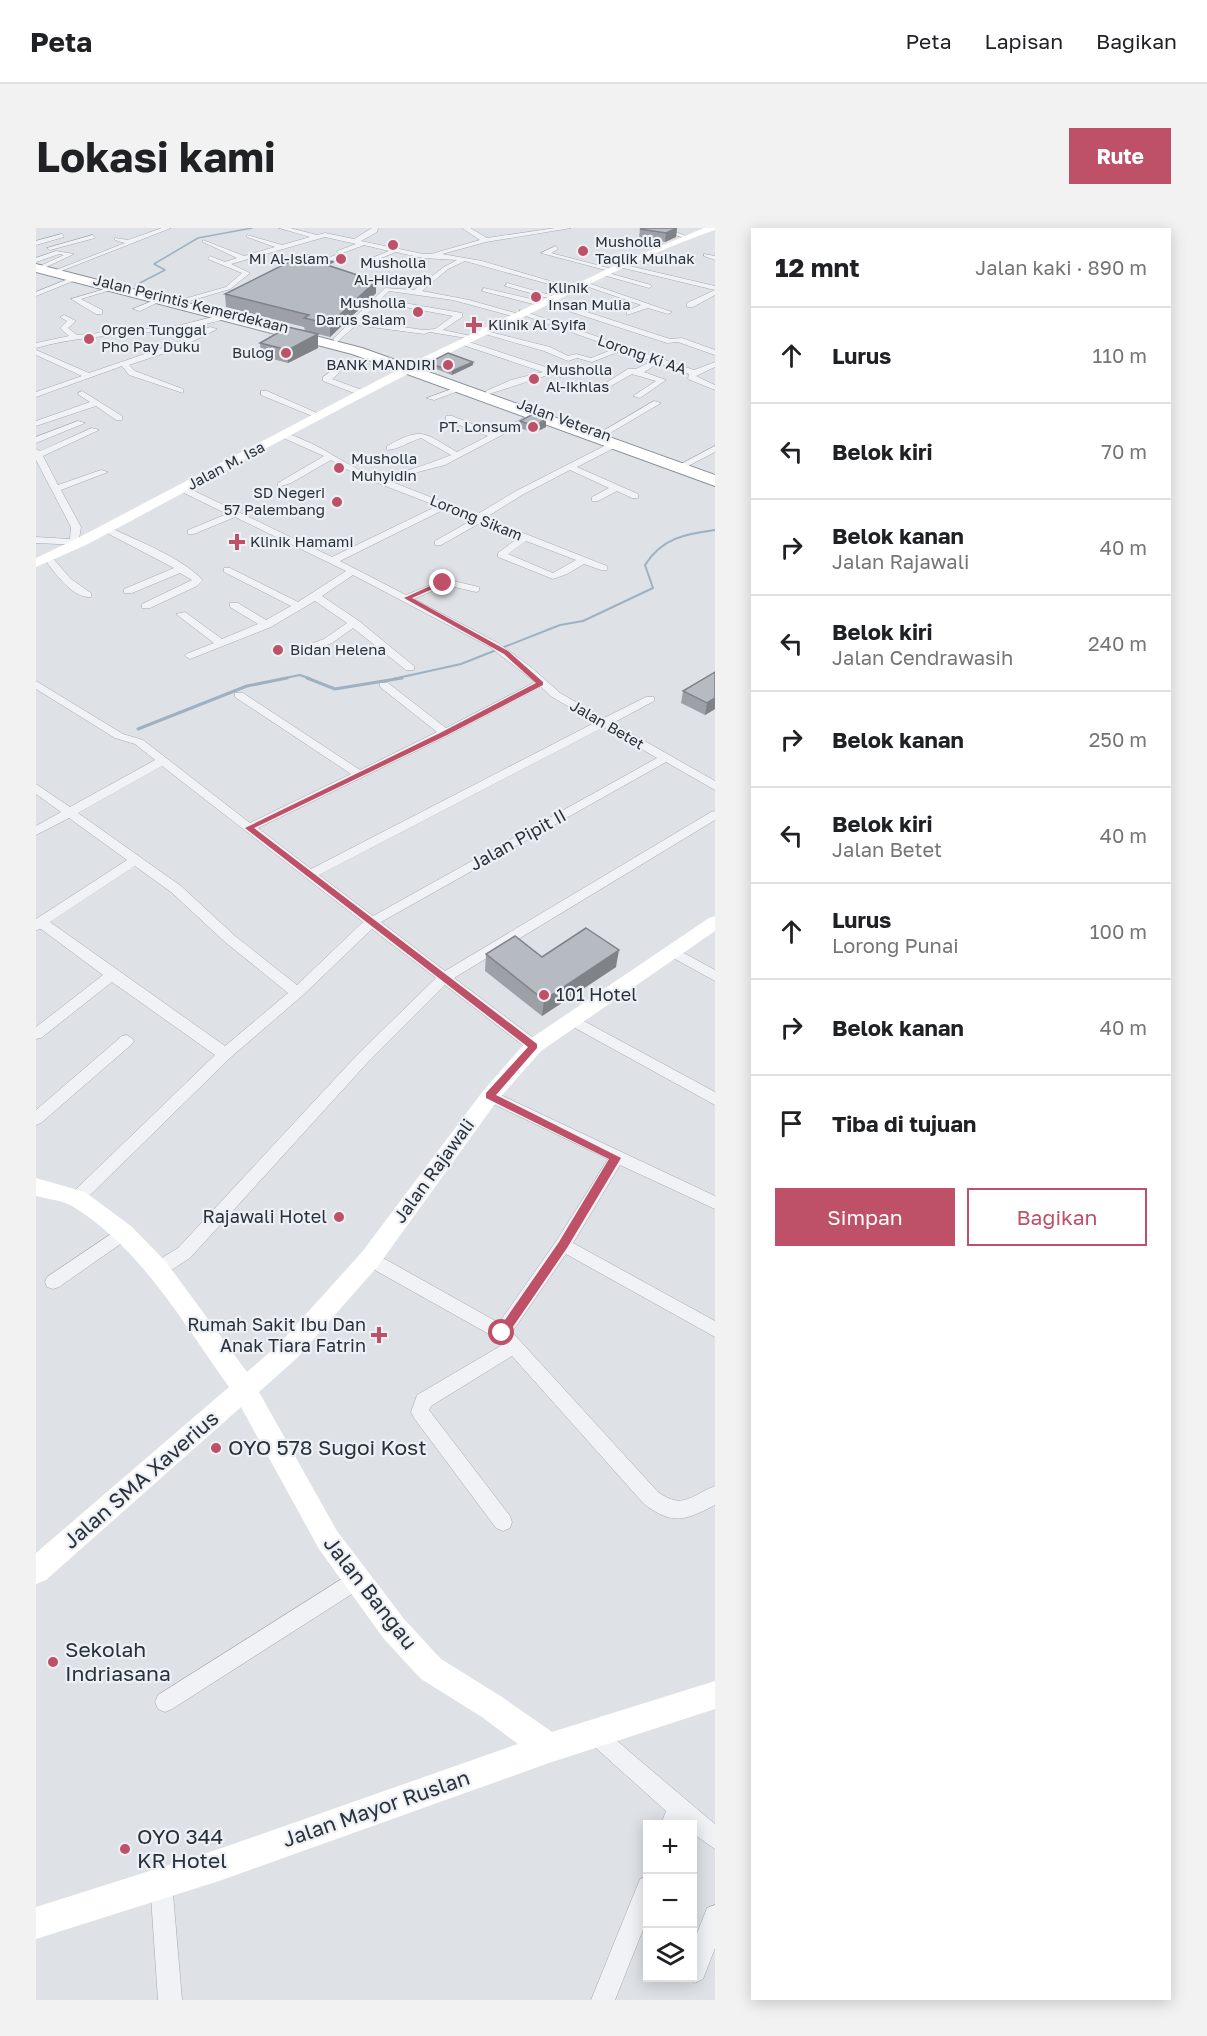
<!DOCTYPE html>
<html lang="id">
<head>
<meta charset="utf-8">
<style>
	:root { --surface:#fff; --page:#f2f2f2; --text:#202124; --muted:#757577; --line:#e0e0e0; --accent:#be5067 }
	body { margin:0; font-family:"Golos Text",sans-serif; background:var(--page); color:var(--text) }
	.controls { position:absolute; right:18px; bottom:18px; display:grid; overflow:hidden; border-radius:0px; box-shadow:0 3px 15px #0003 }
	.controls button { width:54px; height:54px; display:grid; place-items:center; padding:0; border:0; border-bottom:2px solid var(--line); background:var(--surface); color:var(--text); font:30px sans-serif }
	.stop { position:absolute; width:18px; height:18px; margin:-14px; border:4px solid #be5067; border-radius:50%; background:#fff }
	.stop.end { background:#be5067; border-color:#fff; box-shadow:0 2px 6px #0008 }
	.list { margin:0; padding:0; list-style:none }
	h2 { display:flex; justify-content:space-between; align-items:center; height:78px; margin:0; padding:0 24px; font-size:26px }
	h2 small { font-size:20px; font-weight:400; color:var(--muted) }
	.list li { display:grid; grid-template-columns:39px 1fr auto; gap:18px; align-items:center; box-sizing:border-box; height:96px; padding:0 24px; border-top:2px solid var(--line) }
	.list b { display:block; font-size:22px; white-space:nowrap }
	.list p { margin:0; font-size:20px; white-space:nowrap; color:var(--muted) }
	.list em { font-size:20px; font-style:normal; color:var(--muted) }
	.actions { display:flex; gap:12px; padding:18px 24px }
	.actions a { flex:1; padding:14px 0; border:2px solid var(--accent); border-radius:0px; text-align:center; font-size:21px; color:var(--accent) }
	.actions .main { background:var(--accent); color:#fff }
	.icon { flex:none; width:33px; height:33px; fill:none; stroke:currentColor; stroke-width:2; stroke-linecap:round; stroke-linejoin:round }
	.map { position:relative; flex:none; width:679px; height:1772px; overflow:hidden; border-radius:0px }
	header { display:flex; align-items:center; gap:36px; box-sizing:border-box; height:84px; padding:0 30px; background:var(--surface); border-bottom:2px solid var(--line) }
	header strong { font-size:28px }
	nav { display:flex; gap:33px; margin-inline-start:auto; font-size:21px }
	.intro { display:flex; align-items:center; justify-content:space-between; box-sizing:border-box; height:144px; padding:0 36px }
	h1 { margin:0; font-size:42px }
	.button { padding:15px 27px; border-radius:0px; background:var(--accent); color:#fff; font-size:21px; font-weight:700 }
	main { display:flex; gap:36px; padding:0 36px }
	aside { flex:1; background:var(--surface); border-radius:0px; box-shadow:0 3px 15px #0003 }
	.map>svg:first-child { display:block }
</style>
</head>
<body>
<header>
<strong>Peta</strong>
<nav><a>Peta</a><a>Lapisan</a><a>Bagikan</a></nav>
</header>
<div class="intro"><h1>Lokasi kami</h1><a class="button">Rute</a></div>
<main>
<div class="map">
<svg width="679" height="1772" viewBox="0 0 679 1772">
	<rect width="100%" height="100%" fill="#dee2e6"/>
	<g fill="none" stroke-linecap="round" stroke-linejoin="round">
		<!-- stream-far2 -->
		<polyline stroke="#9db1c2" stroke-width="1.5" points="100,57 129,42 118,36 162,10 216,0"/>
		<!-- stream-far1 -->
		<g stroke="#9db1c2" stroke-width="2">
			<polyline points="244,451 264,447 275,451"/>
			<path d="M 357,451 L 425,436 L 524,397 L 547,393 L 617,360 L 609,337 C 626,310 649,306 679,302"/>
		</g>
		<!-- stream -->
		<g stroke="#9db1c2" stroke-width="3">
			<polyline points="271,450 299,461 366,450"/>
			<polyline points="102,501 211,458 251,450"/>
		</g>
		<!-- street casing -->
		<g stroke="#a4a9af" stroke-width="1">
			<g id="street">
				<polygon points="126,0 135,0 20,45 15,44 89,15 79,12 79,10 92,12"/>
				<path d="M 243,0 L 254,0 L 281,7 L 289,5 L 318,11 L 336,0 L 342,0 L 341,4 L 325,13 L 387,26 L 395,26 L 444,12 L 426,0 L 434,0 L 451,10 L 519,0 L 535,0 L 450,14 L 406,26 L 446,33 L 541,61 L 538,63 L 429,33 L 412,41 L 386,63 L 433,72 L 483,86 L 483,90 L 417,72 L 353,63 L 345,71 L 426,85 L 426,89 L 407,102 L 440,109 L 436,111 L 394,104 L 388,106 L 320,97 L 300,115 L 297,111 L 349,60 L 378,62 L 408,39 L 421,32 L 387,30 L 360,24 L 335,34 L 333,31 L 353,23 L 328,17 L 307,25 L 308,28 L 291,34 L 289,31 L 302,26 L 301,23 L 320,16 L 289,9 L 195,36 L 214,45 L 194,61 L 144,76 L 144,72 L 190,59 L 206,45 L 172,31 L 174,28 L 189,34 L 201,30 L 167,14 L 167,12 L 208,28 L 239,19 L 211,9 L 211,7 L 246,17 L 274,9 ZM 342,74 L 417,88 L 399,101 L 388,102 L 324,93 Z"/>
				<polygon points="620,0 629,0 653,9 648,10"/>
				<polygon points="26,6 28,9 0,17 0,13"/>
				<polygon points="57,7 59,10 14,22 11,20"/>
				<polygon points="611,12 631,17 632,18 629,20 609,15"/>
				<polygon points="520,18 522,21 515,25 580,42 577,44 505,25"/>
				<polygon points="20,23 38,26 8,40 6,37 28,27 23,26 0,34 0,30"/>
				<polygon points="668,26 679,28 679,32 668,28"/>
				<polygon points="585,36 679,58 679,67 657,79 651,79 651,75 679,62 583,39"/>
				<polygon points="569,44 615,57 616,58 613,60 567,47"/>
				<polygon points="40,48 42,51 0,68 0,64"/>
				<polygon points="549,54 636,84 632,86 612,80 591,87 591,83 605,77 547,57"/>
				<polygon points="471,55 514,67 516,68 512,70 469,58"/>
				<polygon points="76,59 81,60 45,71 66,82 66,86 60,86 35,71"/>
				<polygon points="448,60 508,74 509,76 505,78 446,63"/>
				<polygon points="121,71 127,72 104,83 97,81"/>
				<polygon points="511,71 634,111 646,110 679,122 679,127 642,114 631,115 508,75"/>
				<polygon points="484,82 658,142 679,134 679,139 660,148 679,157 679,162 652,151 653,146 623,135 608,144 630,152 604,170 597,168 620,153 596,146 568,162 564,160 565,158 592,141 600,141 616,133 587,122 556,134 541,130 532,133 508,123 442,104 446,102 514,119 532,128 540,126 555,130 580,120 484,86"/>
				<path d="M 189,86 L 192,90 C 129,110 62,102 0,120 L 0,115 L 33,108 L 24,100 L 31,93 L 24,89 L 28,87 L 40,93 L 32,100 L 41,107 L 141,98 Z"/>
				<polygon points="174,99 181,101 141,121 93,137 99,143 147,161 147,165 93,147 86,138 0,169 0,164 46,148 0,127 0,122 53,145 135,117"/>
				<polygon points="427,112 528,145 529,147 525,149 515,146 450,167 450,163 475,152 507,144 424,116 424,112"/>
				<polygon points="297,142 304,144 296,151 329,163 329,167 323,167 287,153 287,149"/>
				<polygon points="424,158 431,160 398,172 391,170"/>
				<polygon points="46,163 86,188 86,192 80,192 60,178 0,198 0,193 54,174 43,167 42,165"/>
				<polygon points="225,163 231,163 288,188 281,190 225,167"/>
				<polygon points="618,173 625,175 569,208 562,206"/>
				<path d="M 497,185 L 504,187 L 409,237 L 351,252 L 440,287 L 480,263 L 576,214 L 582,214 L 582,218 L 541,239 L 602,266 L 602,270 L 596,270 L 581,263 L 562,273 L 556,273 L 556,269 L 573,260 L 534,242 L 486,267 L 449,290 L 571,338 L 571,342 L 565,342 L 548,336 L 531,346 L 517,351 L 462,329 L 462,325 L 482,310 L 444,295 L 405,317 L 399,317 L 399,313 L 436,292 L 409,281 L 304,333 L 370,367 L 409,351 L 443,359 L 443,363 L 440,364 L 410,357 L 378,371 L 462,415 L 496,440 L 524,465 L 568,490 L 610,469 L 618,469 L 618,473 L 577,495 L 679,553 L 679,562 L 630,534 L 345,694 L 409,743 L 675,584 L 679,583 L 679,592 L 418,750 L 503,814 L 505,818 L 503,822 L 493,822 L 409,757 L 332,834 L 154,1030 C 143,1036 129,1050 116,1046 L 114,1041 L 116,1036 L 142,1020 L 322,826 L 400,750 L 336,701 L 266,768 L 194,830 L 47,974 L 41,976 L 35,974 L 33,970 L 35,966 L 179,827 L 76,754 L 5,810 L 0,811 L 0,799 L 67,747 L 5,701 L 0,702 L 0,691 L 91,632 L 33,590 L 0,607 L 0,598 L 25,584 L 0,566 L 0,556 L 34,579 L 119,532 L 99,516 L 79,510 L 0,461 L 0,453 L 87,506 L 107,512 L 214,595 L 315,546 L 199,469 L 199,465 L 207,465 L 324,542 L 401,504 L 344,459 L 344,455 L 352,455 L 410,500 L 499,454 L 454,419 L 317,347 L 286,368 L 323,393 L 378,438 L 378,442 L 370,442 L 317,400 L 296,415 L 262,428 L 254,428 L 254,424 L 288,411 L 311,395 L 279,373 L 235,399 L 154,431 L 149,428 L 150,426 L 178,415 L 140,386 L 149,384 L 186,411 L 222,396 L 194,379 L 194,375 L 202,375 L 230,392 L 255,378 L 188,344 L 188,340 L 194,340 L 262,374 L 310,343 L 199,289 L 158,306 L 152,306 L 152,302 L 191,286 L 144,263 L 144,259 L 150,259 L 296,329 L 401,278 L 321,247 L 295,232 L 255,255 L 242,259 L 242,255 L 288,228 L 245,209 L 245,205 C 254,205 263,210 272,214 C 290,221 327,248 343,249 C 353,250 404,232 415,227 L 385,210 C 374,213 362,222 351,222 L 351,218 C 387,198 388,205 421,224 L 452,208 L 410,192 L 410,188 L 416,188 L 459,205 ZM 490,313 L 540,332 L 517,345 L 472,326 ZM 505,459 L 516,469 L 560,494 L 275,641 L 222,600 L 413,507 ZM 568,499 L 621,530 L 337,688 L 283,647 ZM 126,538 L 327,694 L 261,757 L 199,708 L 145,658 L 42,585 ZM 99,638 L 135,664 L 189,714 L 252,765 L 189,818 L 14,694 Z"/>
				<polygon points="42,193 49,195 0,215 0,209"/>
				<polygon points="56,200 63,202 7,228 22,257 65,242 72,244 25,262 45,299 43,311 50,314 45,317 0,315 0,309 34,311 35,299 0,232 0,221 4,223"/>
				<polygon points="679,218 679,224 652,238 645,236"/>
				<path d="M 67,299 L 73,299 C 104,314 144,329 167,352 L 161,358 L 114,380 L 106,380 L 106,376 L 156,352 L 144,345 L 96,365 L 88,365 L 88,361 L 138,340 L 67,303 Z"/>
				<path d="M 8,327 L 14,327 L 35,351 L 55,365 L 55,369 C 36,371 18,343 8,331 Z"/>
				<polygon points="635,718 679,742 679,753 630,726 628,723"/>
				<polygon points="535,786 679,864 679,877 530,795 528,791"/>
				<polygon points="91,807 98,812 96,816 5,895 0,897 0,882 86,808"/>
				<path d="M 454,862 L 679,968 L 679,981 L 584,937 L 537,1015 L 679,1093 L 679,1109 L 530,1026 L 476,1104 L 622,1264 C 647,1282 654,1268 679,1258 L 679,1277 C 650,1292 637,1298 608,1276 L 476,1128 L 395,1178 L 393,1182 L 474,1288 L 476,1294 L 474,1300 L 467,1303 L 460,1300 L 378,1190 L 375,1184 L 381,1167 L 466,1117 L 460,1110 L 328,1036 L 326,1031 L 328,1026 L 334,1024 L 340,1026 L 463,1095 L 521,1012 L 572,931 L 449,872 L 447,868 L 449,864 Z"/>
				<polygon points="87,998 93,1000 95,1005 93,1010 23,1059 17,1061 11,1059 9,1054 11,1049"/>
				<polygon points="320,1342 327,1345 330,1352 327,1359 136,1481 129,1484 122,1481 119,1474 122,1467"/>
				<polygon points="559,1495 566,1499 595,1525 679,1596 679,1621 656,1605 656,1596 625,1596 630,1583 552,1513 548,1506 552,1499"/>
				<polygon points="125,1643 133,1646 136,1654 146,1772 122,1772 114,1654 117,1646"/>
				<polygon points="612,1648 612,1689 579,1772 555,1772 604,1651"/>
				<polygon points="679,1677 679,1720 667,1751 659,1755 650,1750 656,1750 656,1718 671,1680"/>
			</g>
		</g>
		<!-- highway casing -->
		<g stroke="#87909b" stroke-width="2">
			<polygon id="highway" points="0,36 326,120 679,247 679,258 316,126 0,44"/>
		</g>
		<!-- street -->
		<use href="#street" fill="#f0f2f5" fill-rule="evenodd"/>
		<!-- secondary -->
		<g fill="#fff" fill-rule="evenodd">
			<path d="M 668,0 L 679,0 L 679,2 C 612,25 548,59 485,90 C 337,161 194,240 50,317 L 0,339 L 0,330 L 40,311 L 369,138 L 582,36 Z"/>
			<path d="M 679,688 L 679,703 L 505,823 L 461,873 L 342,1038 L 261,1130 L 223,1164 L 301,1303 L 368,1391 L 405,1431 L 466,1469 L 516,1504 L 679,1453 L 679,1481 L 513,1535 L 183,1653 L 0,1711 L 0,1679 L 183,1621 L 482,1516 L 446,1489 L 385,1451 L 348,1411 L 283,1321 L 205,1179 L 10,1352 L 0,1356 L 0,1325 L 193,1159 C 147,1095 105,1020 36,978 C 26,972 11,971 0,968 L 0,950 L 49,964 L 95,998 L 130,1034 L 211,1144 L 243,1116 L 326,1024 L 447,863 L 491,813 L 673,690 Z"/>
		</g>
		<!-- highway -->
		<use href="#highway" fill="#fff" fill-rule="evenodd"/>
	</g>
	<!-- wall -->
	<g fill="#9da1a7">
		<polygon points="641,0 640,9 629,14 603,10 604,1"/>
		<polygon points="297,39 340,65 294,109 282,106 282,120 252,135 225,128 224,115 269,103 268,99 190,79 189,66"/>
		<polygon points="392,135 437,137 416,147 392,138"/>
		<polygon points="510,191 510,199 498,205 484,200 484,193"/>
		<polygon points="679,444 679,481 669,487 645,475 647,463"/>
		<polygon points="450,726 506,729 580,739 506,788 449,743"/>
	</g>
	<!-- shaded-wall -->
	<g fill="#7f8388">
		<polygon points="641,0 640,9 629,14 630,5"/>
		<polygon points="340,53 340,65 294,109 294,96"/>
		<polygon points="282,106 282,120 252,135 252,122"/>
		<polygon points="437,134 437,137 416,147 416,143"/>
		<polygon points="510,191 510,199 498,205 499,198"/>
		<polygon points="679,470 679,481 669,487 671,475"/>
		<polygon points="583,722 580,739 506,788 508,772"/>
	</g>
	<!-- building -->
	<g fill="#b6bbc2" stroke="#7f8388" stroke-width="1.5">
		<polygon points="607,0 641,0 630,5 604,1"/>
		<polygon points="272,27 297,34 291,37 340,53 294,96 268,90 273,87 189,66 257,32"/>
		<polygon points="252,99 282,106 252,122 224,115"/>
		<polygon points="412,125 437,134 416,143 392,135"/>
		<polygon points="497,186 510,191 499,198 484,193"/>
		<polygon points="679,444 679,470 671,475 647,463"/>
		<polygon points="550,700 583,722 508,772 450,726 479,708 506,729"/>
	</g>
	<!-- route -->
	<polygon fill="#be5067" points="405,353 410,355 376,370 472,423 507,454 507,457 411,507 218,600 501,816 501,820 460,867 585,930 531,1020 470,1109 462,1109 462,1102 523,1014 573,931 450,870 450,865 492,819 209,600 406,504 500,455 468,426 368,370"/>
	<!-- markers -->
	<g fill="#be5067" stroke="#edf0f4" stroke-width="2">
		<circle cx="357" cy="17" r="6"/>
		<circle cx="547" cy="23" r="6"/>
		<circle cx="305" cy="31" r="6"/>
		<circle cx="500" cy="69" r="6"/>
		<circle cx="382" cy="84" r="6"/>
		<path d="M435 88h6v6h6v6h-6v6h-6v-6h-6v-6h6z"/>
		<circle cx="53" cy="111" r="6"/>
		<circle cx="250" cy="125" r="6"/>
		<circle cx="412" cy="137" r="6"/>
		<circle cx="498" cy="151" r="6"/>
		<circle cx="497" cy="199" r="6"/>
		<circle cx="303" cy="240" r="6"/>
		<circle cx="301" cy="274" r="6"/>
		<path d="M198 305h6v6h6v6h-6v6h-6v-6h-6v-6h6z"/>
		<circle cx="242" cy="422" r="6"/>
		<circle cx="508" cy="767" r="6"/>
		<circle cx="303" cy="989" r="6"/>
		<path d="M340 1098h6v6h6v6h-6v6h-6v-6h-6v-6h6z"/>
		<circle cx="180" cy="1220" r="6"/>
		<circle cx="17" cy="1434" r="6"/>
		<circle cx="89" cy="1621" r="6"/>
	</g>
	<g text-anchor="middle" stroke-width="4.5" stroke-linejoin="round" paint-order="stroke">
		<!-- far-poi labels -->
		<g font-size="15" fill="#29313b" stroke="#edf0f4" text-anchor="start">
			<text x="559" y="19">Musholla<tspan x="559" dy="17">Taqlik Mulhak</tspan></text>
			<text x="293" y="36" text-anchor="end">MI Al-Islam</text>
			<text x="357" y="40" text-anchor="middle">Musholla<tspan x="357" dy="17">Al-Hidayah</tspan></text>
			<text x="512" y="65">Klinik<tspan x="512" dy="17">Insan Mulia</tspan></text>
			<text x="370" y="80" text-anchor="end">Musholla<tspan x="370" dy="17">Darus Salam</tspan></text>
			<text x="452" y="102">Klinik Al Syifa</text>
			<text x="65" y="107">Orgen Tunggal<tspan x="65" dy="17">Pho Pay Duku</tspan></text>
			<text x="238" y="130" text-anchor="end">Bulog</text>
			<text x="400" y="142" text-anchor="end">BANK MANDIRI</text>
			<text x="510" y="147">Musholla<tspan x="510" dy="17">Al-Ikhlas</tspan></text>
			<text x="485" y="204" text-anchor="end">PT. Lonsum</text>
			<text x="315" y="236">Musholla<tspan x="315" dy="17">Muhyidin</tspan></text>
			<text x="289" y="270" text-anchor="end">SD Negeri<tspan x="289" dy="17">57 Palembang</tspan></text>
			<text x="214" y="319">Klinik Hamami</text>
			<text x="254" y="427">Bidan Helena</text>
		</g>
		<!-- far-street labels -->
		<g font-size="15" fill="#29313b" stroke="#edf0f4">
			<text transform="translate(155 76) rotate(14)" y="5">Jalan Perintis Kemerdekaan</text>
			<text transform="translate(606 127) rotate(19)" y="5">Lorong Ki AA</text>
			<text transform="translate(528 192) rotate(20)" y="5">Jalan Veteran</text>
			<text transform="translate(190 238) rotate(-28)" y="5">Jalan M. Isa</text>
			<text transform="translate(440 290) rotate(22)" y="5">Lorong Sikam</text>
			<text transform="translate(571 497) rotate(30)" y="5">Jalan Betet</text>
		</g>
		<!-- street labels -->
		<g font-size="18" fill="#29313b" stroke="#edf0f4">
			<text transform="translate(482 612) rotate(-29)" y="6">Jalan Pipit II</text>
			<text transform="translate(398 943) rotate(-54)" y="6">Jalan Rajawali</text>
		</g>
		<!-- poi labels -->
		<g font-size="18" fill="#29313b" stroke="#edf0f4" text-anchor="end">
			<text x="520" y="773" text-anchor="start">101 Hotel</text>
			<text x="291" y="995">Rajawali Hotel</text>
			<text x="330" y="1103">Rumah Sakit Ibu Dan<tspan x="330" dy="21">Anak Tiara Fatrin</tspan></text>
		</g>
		<!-- near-poi labels -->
		<g font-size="21" fill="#29313b" stroke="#edf0f4" text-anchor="start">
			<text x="192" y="1227">OYO 578 Sugoi Kost</text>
			<text x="29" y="1429">Sekolah<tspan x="29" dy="24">Indriasana</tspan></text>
			<text x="101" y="1616">OYO 344<tspan x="101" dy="24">KR Hotel</tspan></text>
		</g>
		<!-- near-street labels -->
		<g font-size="21" fill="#29313b" stroke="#edf0f4">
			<text transform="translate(105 1252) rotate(-41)" y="7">Jalan SMA Xaverius</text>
			<text transform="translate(334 1365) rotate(52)" y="7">Jalan Bangau</text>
			<text transform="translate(340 1581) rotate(-19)" y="7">Jalan Mayor Ruslan</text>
		</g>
	</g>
</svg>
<div class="controls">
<button>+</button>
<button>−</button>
<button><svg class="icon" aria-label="layers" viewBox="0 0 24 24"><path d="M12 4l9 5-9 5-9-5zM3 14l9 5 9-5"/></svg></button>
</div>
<div class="stop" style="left:466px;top:1105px"></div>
<div class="stop end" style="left:407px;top:355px"></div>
</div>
<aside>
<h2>12 mnt<small>Jalan kaki · 890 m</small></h2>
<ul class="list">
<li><svg class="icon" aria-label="ahead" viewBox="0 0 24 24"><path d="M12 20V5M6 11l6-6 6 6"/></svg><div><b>Lurus</b></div><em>110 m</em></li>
<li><svg class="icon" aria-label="left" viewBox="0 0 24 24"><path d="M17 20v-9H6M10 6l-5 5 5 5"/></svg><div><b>Belok kiri</b></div><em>70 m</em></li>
<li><svg class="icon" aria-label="right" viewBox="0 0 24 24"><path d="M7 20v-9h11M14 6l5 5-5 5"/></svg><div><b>Belok kanan</b><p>Jalan Rajawali</p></div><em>40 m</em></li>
<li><svg class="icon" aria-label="left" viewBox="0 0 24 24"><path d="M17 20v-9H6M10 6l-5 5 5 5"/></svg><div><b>Belok kiri</b><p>Jalan Cendrawasih</p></div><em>240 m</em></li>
<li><svg class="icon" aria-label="right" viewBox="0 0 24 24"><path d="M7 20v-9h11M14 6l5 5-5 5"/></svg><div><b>Belok kanan</b></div><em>250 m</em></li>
<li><svg class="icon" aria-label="left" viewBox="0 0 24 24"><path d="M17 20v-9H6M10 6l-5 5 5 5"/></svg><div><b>Belok kiri</b><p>Jalan Betet</p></div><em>40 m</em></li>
<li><svg class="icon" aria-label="ahead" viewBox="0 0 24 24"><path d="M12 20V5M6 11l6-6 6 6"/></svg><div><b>Lurus</b><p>Lorong Punai</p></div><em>100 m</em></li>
<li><svg class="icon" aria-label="right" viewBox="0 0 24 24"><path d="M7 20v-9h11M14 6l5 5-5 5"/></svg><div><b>Belok kanan</b></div><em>40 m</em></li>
<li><svg class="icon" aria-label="arrive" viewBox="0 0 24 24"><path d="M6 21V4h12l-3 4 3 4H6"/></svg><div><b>Tiba di tujuan</b></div></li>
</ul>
<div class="actions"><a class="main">Simpan</a><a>Bagikan</a></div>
</aside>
</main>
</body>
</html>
